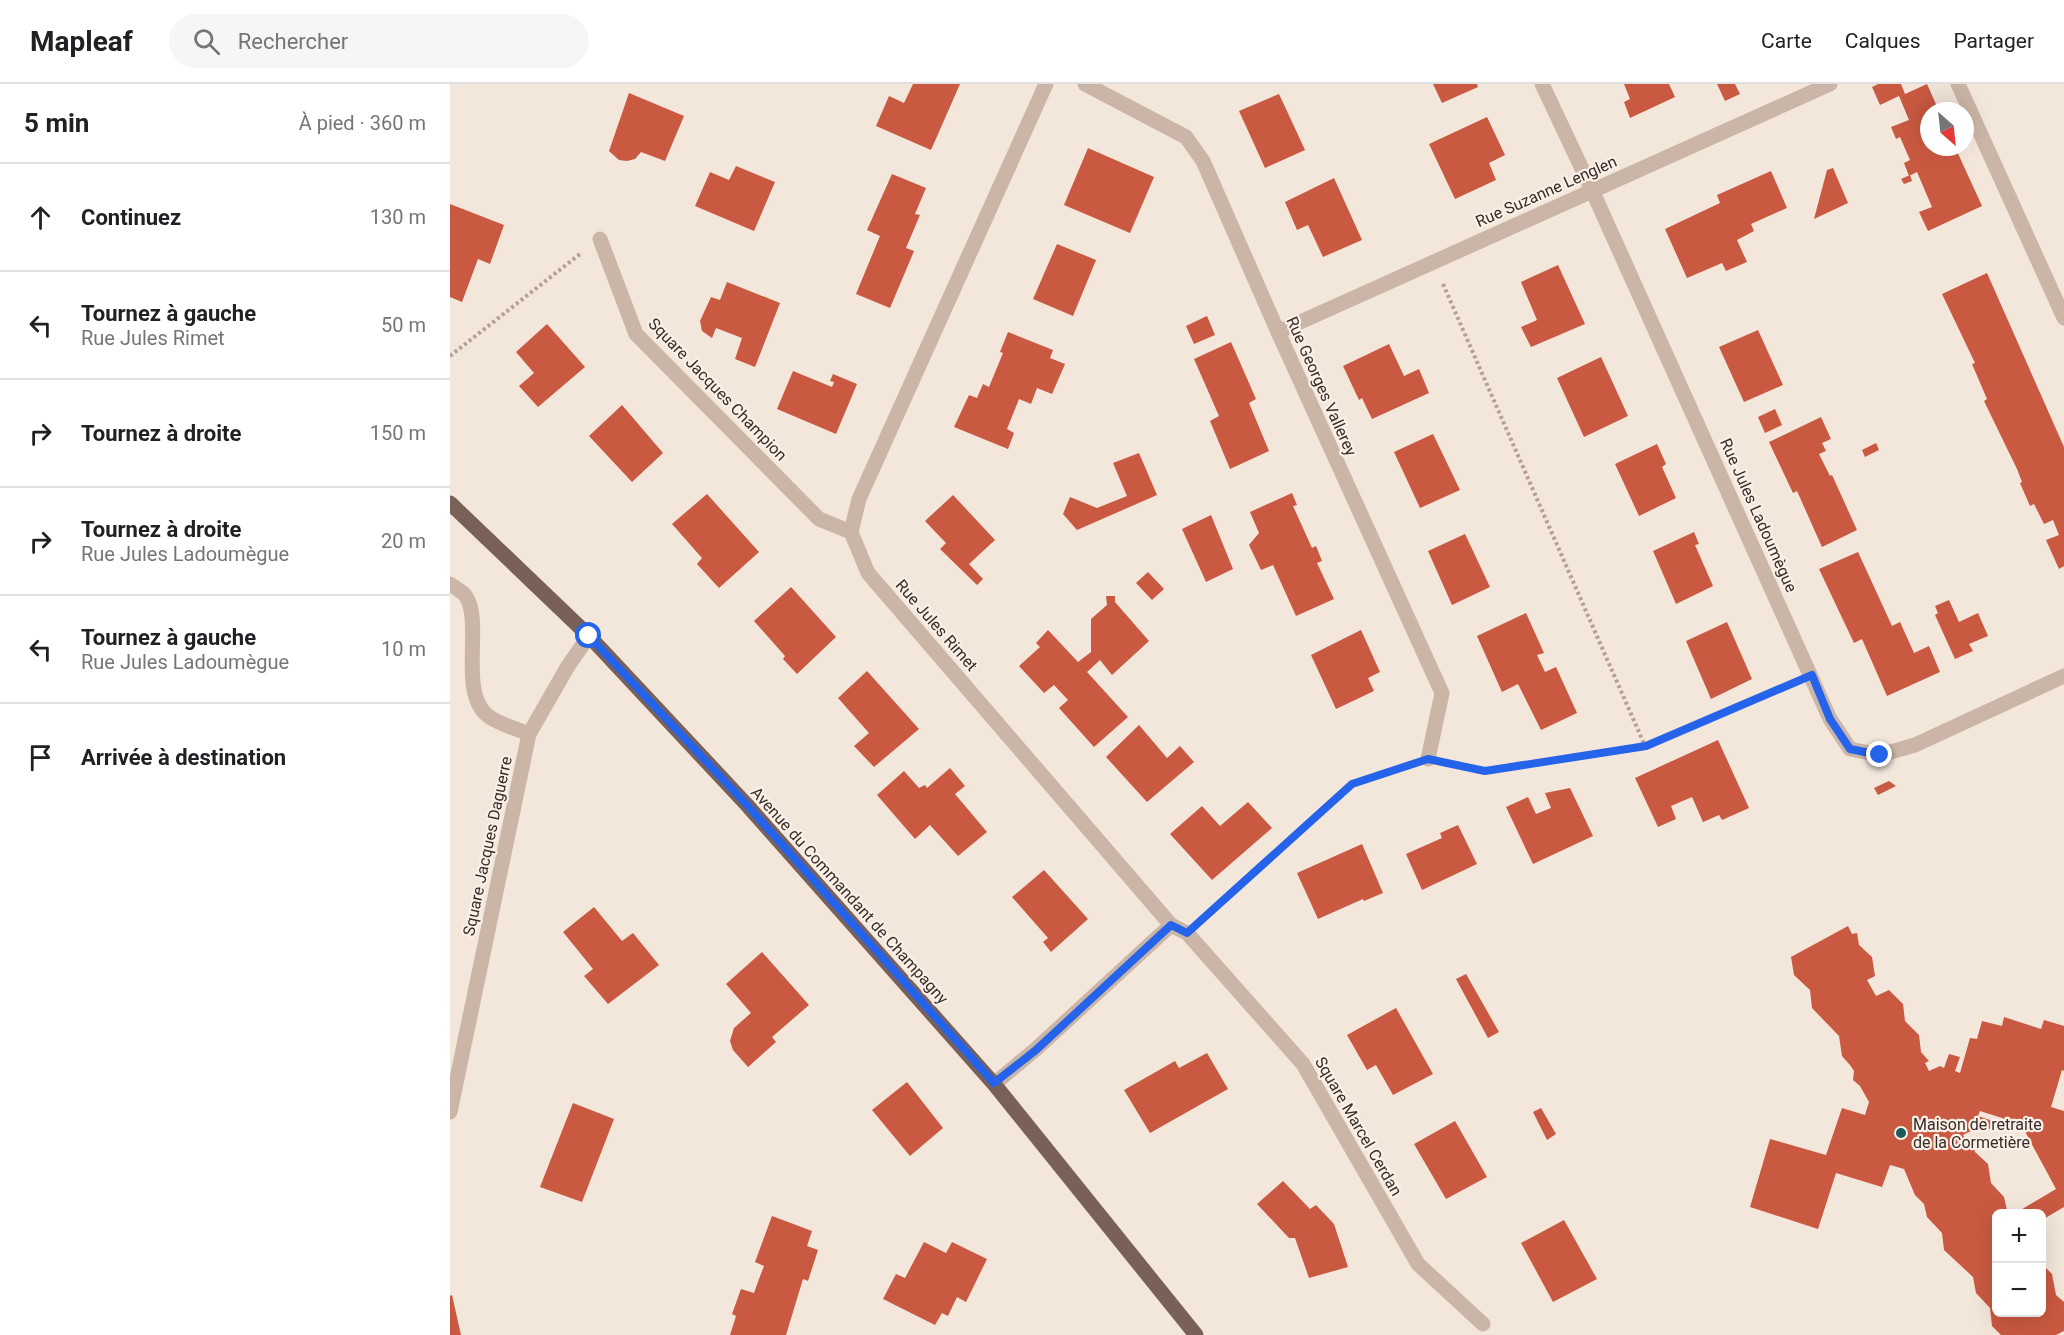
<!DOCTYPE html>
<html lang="fr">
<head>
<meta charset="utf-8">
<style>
	:root { --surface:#fff; --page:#f6f6f6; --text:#202124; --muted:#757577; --line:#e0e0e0 }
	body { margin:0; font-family:Roboto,sans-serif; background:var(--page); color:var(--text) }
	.controls { position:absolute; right:18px; bottom:18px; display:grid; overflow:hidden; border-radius:9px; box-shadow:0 6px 24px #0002 }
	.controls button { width:54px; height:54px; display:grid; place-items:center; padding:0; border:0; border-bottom:2px solid var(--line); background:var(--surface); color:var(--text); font:30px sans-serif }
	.compass { position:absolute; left:1470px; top:18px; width:54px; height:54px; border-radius:50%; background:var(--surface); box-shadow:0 6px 24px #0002; rotate:153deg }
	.stop { position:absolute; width:18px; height:18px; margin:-14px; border:4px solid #2563eb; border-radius:50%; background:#fff }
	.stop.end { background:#2563eb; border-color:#fff; box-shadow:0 2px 6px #0008 }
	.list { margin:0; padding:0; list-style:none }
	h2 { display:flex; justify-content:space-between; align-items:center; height:78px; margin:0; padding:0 24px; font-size:26px }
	h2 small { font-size:20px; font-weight:400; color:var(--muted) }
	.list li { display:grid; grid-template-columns:39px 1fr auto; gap:18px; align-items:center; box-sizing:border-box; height:108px; padding:0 24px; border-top:2px solid var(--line) }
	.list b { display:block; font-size:22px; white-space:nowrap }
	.list p { margin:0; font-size:20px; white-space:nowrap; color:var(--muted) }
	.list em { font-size:20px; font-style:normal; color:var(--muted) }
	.icon { flex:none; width:33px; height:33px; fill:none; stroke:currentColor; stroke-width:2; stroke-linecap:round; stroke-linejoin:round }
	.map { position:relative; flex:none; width:1614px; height:1251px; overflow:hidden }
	header { display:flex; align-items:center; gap:36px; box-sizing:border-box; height:84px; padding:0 30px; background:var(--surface); border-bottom:2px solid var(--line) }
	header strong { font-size:28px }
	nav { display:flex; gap:33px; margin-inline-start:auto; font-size:21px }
	.search { width:420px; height:54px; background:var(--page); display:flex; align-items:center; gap:15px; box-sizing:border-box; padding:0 21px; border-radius:33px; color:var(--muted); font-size:22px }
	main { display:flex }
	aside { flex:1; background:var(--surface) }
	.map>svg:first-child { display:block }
</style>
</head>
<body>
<header>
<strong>Mapleaf</strong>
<div class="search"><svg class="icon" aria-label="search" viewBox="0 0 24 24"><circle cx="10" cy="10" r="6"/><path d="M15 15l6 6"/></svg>Rechercher</div>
<nav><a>Carte</a><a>Calques</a><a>Partager</a></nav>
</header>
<main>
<aside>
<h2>5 min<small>À pied · 360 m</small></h2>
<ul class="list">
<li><svg class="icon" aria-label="ahead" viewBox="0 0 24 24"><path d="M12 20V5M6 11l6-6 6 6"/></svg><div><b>Continuez</b></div><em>130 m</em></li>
<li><svg class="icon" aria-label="left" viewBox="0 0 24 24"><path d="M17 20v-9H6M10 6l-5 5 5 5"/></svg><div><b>Tournez à gauche</b><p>Rue Jules Rimet</p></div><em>50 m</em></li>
<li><svg class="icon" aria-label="right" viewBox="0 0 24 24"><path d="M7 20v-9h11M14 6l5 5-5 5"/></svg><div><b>Tournez à droite</b></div><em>150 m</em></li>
<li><svg class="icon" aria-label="right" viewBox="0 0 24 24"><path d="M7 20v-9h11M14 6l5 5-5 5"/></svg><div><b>Tournez à droite</b><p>Rue Jules Ladoumègue</p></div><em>20 m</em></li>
<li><svg class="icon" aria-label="left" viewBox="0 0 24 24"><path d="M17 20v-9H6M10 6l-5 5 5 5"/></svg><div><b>Tournez à gauche</b><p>Rue Jules Ladoumègue</p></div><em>10 m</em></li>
<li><svg class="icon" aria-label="arrive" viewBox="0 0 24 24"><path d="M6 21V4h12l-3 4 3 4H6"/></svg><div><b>Arrivée à destination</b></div></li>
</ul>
</aside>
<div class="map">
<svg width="1614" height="1251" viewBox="0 0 1614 1251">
	<rect width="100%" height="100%" fill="#f3e6db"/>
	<!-- building -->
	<g fill="#ca5941">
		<polygon points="463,0 510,0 481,66 426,42 439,12 454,19"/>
		<polygon points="983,0 1027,0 1028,3 992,19"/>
		<polygon points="1174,0 1219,0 1225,13 1180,34 1174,18 1180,15"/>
		<polygon points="1267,0 1285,0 1290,10 1275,17"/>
		<polygon points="1428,0 1451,0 1455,10 1477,0 1489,27 1479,27 1479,63 1505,63 1532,122 1478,147 1469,128 1482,123 1467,88 1459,92 1454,79 1460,76 1450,53 1446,55 1441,43 1459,36 1449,12 1430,21 1422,3"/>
		<polygon points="179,9 234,32 215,77 191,68 185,75 177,77 169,76 159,67"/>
		<polygon points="829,10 855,66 815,84 789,27"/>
		<polygon points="1037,33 1055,71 1039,79 1046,96 1005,115 979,60"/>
		<polygon points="638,64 704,93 680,149 614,121"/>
		<polygon points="286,82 325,98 304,147 245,122 260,88 279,96"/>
		<polygon points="1383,84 1398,119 1364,135 1377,86"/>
		<polygon points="1321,87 1337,124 1301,140 1304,147 1287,156 1297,178 1276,187 1272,179 1237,194 1215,145 1270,119 1267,111"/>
		<polygon points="442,90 476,104 465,130 470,131 456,164 464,167 440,224 406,210 430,152 417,146"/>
		<polygon points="1460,91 1462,97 1454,100 1451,95"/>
		<polygon points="884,94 912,156 873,173 858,141 847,146 835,118"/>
		<polygon points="0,120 54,141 40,180 28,175 12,218 0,213"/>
		<polygon points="607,160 646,176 623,232 583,215"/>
		<polygon points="1108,181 1135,240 1081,263 1071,243 1087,236 1071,198"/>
		<polygon points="1537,189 1614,363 1614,482 1609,485 1596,456 1609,451 1603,436 1594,440 1584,420 1580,422 1570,399 1572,398 1567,385 1534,317 1537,315 1522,280 1525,279 1492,210"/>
		<polygon points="277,198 330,219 305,283 285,275 292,254 266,244 262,254 252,247 250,237 261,213 270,216"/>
		<polygon points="757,232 765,251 744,260 736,242"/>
		<polygon points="97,240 135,283 88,323 69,302 84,289 66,268"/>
		<polygon points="1308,246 1333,301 1294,318 1269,263"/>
		<polygon points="558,248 603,266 600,274 615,280 602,310 587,304 581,320 569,315 557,345 564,349 558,365 504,343 519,311 527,314 533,300 539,303 553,269 550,268"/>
		<polygon points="781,258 806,315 799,319 819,367 780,385 760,337 769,332 744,275"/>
		<polygon points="939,260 954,292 969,285 979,309 922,335 912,314 909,316 893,282"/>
		<polygon points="1151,273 1178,332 1134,353 1107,294"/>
		<polygon points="343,287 382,303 384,298 380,297 383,290 407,300 386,350 327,325"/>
		<polygon points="172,321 213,369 182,398 139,352"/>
		<polygon points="1325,325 1332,341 1315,349 1308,333"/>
		<polygon points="1371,333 1381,355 1372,359 1376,367 1369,370 1380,392 1382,391 1407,446 1372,463 1347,407 1343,409 1319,358"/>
		<polygon points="983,350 1010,406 970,424 944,368"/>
		<polygon points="1426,359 1429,366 1415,373 1412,366"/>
		<polygon points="1207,360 1216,380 1212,383 1226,414 1189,432 1165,380"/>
		<polygon points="689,369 707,411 627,446 613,430 620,413 647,424 677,412 663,379"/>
		<polygon points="842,409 847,421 843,422 862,464 866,462 872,477 867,479 884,515 846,532 823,481 811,486 799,461 809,449 800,428"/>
		<polygon points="257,410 309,468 269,504 247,480 252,474 222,440"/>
		<polygon points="503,411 545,456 519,480 533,495 527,501 490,465 496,459 475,437"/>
		<polygon points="761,431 783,485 756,498 732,445"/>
		<polygon points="1244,448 1249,460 1245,461 1263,502 1226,520 1203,467"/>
		<polygon points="1015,450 1040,503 1002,521 978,467"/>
		<polygon points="1408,468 1442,542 1450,538 1464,569 1479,562 1490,588 1437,612 1412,555 1404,559 1369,485"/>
		<polygon points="698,488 714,505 702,516 686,499"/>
		<polygon points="341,503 386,553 347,590 333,575 335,572 304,537"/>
		<polygon points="656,512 665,512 665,518 699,557 662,591 650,576 637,588 678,633 644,663 609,624 618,616 604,601 594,609 569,582 590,563 586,559 598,546 628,578 641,568 641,535 657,521"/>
		<polygon points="1499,516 1509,538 1528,529 1538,552 1519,560 1523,567 1505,575 1485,531 1488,529 1485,522"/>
		<polygon points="1076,529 1094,569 1087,571 1095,588 1106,583 1127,629 1091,646 1068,600 1052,608 1027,552"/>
		<polygon points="1277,538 1302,595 1261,615 1236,557"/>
		<polygon points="911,546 930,588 918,594 924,607 886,625 861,571"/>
		<polygon points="417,587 469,645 424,683 404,662 419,649 388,614"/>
		<polygon points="689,641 717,674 730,662 744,678 697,718 656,673"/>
		<polygon points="1268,656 1299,724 1272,736 1269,731 1253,738 1242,713 1221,722 1226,735 1208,743 1185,694"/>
		<polygon points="500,684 515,702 505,710 537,748 508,772 480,741 465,755 427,711 454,687 469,704 475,701 477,704"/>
		<polygon points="1439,697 1446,702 1428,711 1424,704"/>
		<polygon points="1120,704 1143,752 1083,780 1056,723 1078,713 1086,730 1101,724 1095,709"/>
		<polygon points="798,718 822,744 762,796 720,750 752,722 770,742"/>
		<polygon points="1008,741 1027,780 972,806 956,770 992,754 990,749"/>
		<polygon points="912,760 933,809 914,817 913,815 868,835 847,789"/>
		<polygon points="594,786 638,835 601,868 593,858 598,854 562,813"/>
		<polygon points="144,823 172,857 183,849 209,881 158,920 134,892 143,885 113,848"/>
		<polygon points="1398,842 1402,850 1407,849 1409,861 1422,873 1425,892 1417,896 1426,912 1439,906 1453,920 1455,937 1469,951 1471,968 1479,977 1475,979 1479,987 1490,982 1494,984 1499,970 1510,973 1505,987 1510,989 1520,954 1527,955 1532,937 1552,942 1554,933 1591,945 1594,936 1614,942 1614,987 1612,986 1601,1023 1614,1027 1614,1123 1592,1136 1592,1130 1564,1130 1606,1105 1571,1040 1530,1027 1528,1032 1543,1037 1540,1045 1525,1041 1523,1046 1513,1051 1518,1060 1523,1058 1525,1068 1538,1080 1541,1099 1554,1113 1558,1130 1546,1130 1546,1228 1592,1228 1592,1180 1602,1190 1606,1211 1614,1218 1614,1247 1606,1251 1551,1251 1542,1242 1540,1224 1526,1209 1523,1193 1494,1166 1492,1149 1477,1133 1474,1120 1465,1111 1454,1085 1440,1081 1432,1103 1386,1089 1368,1145 1300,1123 1320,1055 1376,1071 1392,1024 1415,1031 1419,1018 1410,1002 1403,996 1404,987 1400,981 1392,972 1389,952 1362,924 1360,906 1344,891 1341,873"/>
		<polygon points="312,868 359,921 322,953 326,958 298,983 283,966 280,957 284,944 301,929 276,900"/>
		<polygon points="1016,890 1049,948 1038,954 1006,895"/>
		<polygon points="946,924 983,990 943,1011 926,981 917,986 897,951"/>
		<polygon points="757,969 778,1005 700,1049 674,1006 725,977 729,984"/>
		<polygon points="457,998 493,1044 460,1072 422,1026"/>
		<polygon points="123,1019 164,1035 132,1118 90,1103"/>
		<polygon points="1091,1024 1106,1050 1097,1056 1083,1028"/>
		<polygon points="1005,1037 1037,1093 996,1115 964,1060"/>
		<polygon points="833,1097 860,1125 866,1121 884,1140 898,1183 859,1194 845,1154 839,1154 807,1120"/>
		<polygon points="322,1132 362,1147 357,1162 368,1166 358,1197 353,1195 336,1251 280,1251 286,1232 282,1230 291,1205 304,1209 309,1195 314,1182 305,1178"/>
		<polygon points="1114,1136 1147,1195 1103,1218 1071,1159"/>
		<polygon points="474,1158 496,1169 502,1158 537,1175 516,1218 507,1213 498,1232 492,1229 485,1241 433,1215 446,1190 455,1194"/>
		<polygon points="2,1211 11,1251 0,1251 0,1212"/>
	</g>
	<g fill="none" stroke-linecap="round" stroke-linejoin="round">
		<!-- path -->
		<g stroke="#b79f91" stroke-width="4" stroke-dasharray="3 3" stroke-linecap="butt">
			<polyline points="993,200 1195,662"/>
			<polyline points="0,272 130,170"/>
			<polyline points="1002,680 1035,687 1195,662 1339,601"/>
			<polyline points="754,834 902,701 957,683"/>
		</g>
		<!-- minor -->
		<g stroke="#cbb5a6" stroke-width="15">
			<polyline points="635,0 736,53 753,77 828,248 992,609 978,675"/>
			<polyline points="1092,0 1142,106 1380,635 1400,665 1430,671 1465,661 1614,592"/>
			<polyline points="1508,0 1614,234"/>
			<polyline points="150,155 186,250 369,435 401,448"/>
			<polyline points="828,248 1380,0"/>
			<path d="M 0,500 C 4,503 11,507 15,511 C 34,536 8,607 37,631 C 45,639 68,645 79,650"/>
			<polyline points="721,841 737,849 853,980 968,1180 1033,1240"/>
			<polyline points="544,1000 586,965 721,841 418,489 401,448 409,415 596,0"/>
			<polyline points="0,1028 79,650 118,582 139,552"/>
		</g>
		<!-- major -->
		<polyline stroke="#7a6158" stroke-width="15" points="0,419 139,552 297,721 544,1000 746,1251"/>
	</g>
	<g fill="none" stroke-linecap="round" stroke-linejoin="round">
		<!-- route -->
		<polyline stroke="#2563eb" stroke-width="8" points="139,552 297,721 544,999 586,966 721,841 737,849 902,700 978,675 1035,687 1196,662 1362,591 1380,635 1400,665 1430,671"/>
	</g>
	<!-- markers -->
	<circle fill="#1b5b5a" stroke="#faf0e8" stroke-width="2" cx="1451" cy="1049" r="6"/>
	<g text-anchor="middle" stroke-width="4.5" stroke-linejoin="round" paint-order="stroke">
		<!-- street labels -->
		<g font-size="16" fill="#372b27" stroke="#faf0e8">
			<text transform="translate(1096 107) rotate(-24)" y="6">Rue Suzanne Lenglen</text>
			<text transform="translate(872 302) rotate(66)" y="6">Rue Georges Vallerey</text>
			<text transform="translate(268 305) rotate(46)" y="6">Square Jacques Champion</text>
			<text transform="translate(1309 431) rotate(66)" y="6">Rue Jules Ladoumègue</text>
			<text transform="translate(487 541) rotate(49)" y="6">Rue Jules Rimet</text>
			<text transform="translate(37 762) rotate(-78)" y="6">Square Jacques Daguerre</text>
			<text transform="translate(400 811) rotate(48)" y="6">Avenue du Commandant de Champagny</text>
			<text transform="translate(909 1042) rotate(60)" y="6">Square Marcel Cerdan</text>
		</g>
		<!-- poi labels -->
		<g font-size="16" fill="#372b27" stroke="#faf0e8" text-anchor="start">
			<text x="1463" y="1046">Maison de retraite<tspan x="1463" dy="18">de la Cormetière</tspan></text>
		</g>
	</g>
</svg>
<div class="controls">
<button>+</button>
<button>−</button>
</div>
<svg class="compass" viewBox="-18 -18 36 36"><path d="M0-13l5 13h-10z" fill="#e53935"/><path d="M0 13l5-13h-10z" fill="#757577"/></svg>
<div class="stop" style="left:139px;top:552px"></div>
<div class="stop end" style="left:1430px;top:671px"></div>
</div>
</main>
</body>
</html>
